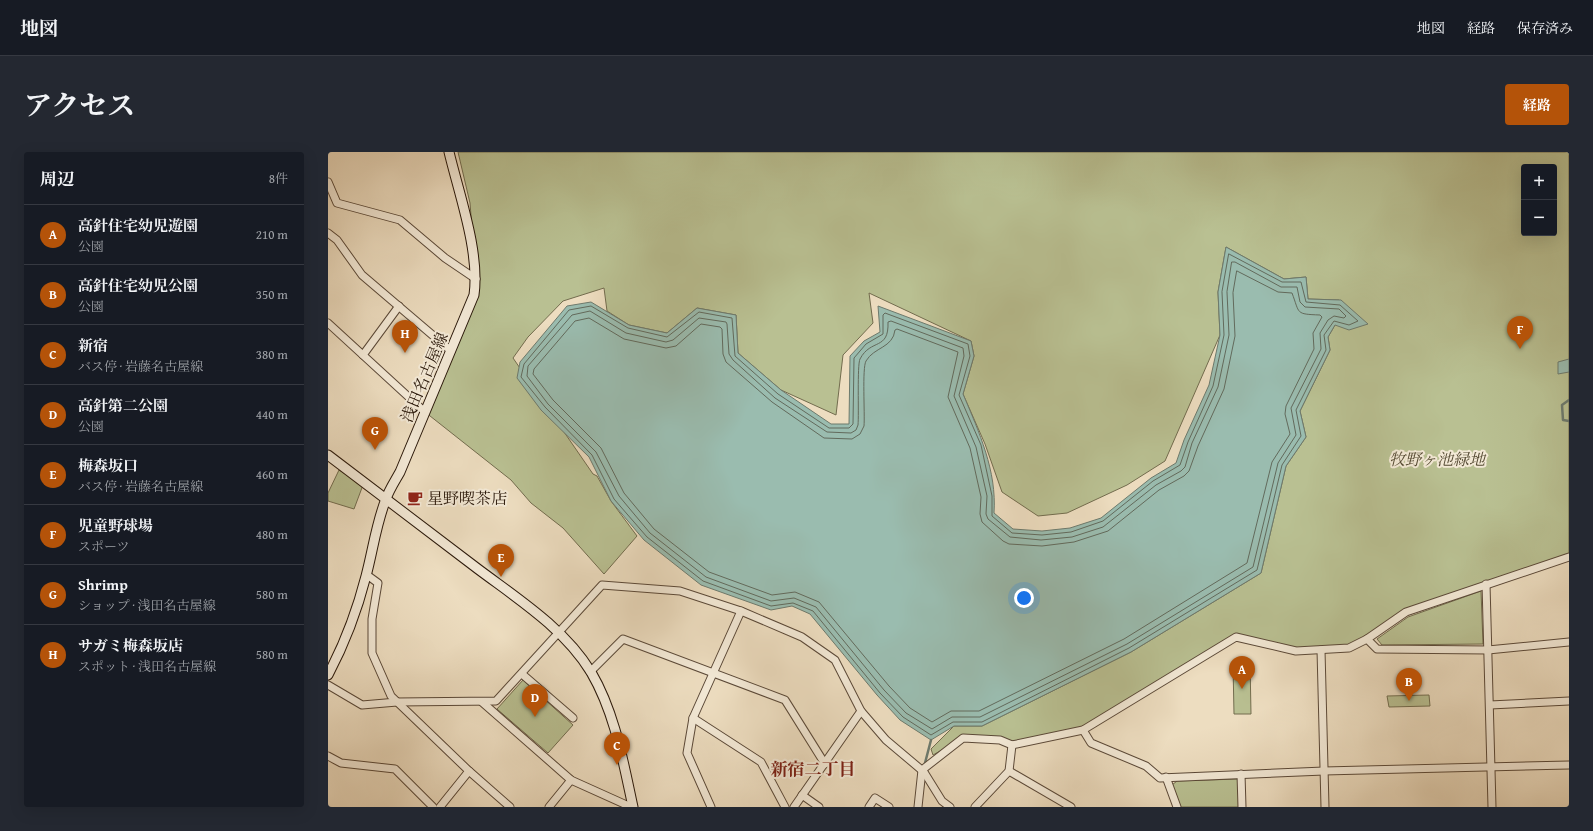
<!DOCTYPE html>
<html lang="ja">
<head>
<meta charset="utf-8">
<style>
	:root { --surface:#171b24; --page:#242831; --text:#f1f3f6; --muted:#9ea1a6; --line:#363941; --accent:#b45309 }
	body { margin:0; font-family:"Gentium Book Plus","Noto Serif JP",serif; background:var(--page); color:var(--text) }
	.controls { position:absolute; right:12px; top:12px; display:grid; overflow:hidden; border-radius:4px; box-shadow:0 4px 16px #0002 }
	.controls button { width:36px; height:36px; display:grid; place-items:center; padding:0; border:0; border-bottom:1px solid var(--line); background:var(--surface); color:var(--text); font:20px sans-serif }
	.you { position:absolute; left:696px; top:446px; width:14px; height:14px; margin:-10px; border:3px solid #fff; border-radius:50%; background:#1a73e8; box-shadow:0 0 0 6px #1a73e833 }
	.badge { display:grid; place-items:center; width:26px; height:26px; border-radius:50%; background:var(--accent); color:#fff; font-size:13px; font-weight:700 }
	.pin { position:absolute; translate:-50% -33px; filter:drop-shadow(0 1px 2px #0008) }
	.pin::after { content:''; position:absolute; top:21px; width:14px; height:12px; background:inherit; clip-path:polygon(0 0,100% 0,50% 100%) }
	.list { margin:0; padding:0; list-style:none }
	h2 { display:flex; justify-content:space-between; align-items:center; height:52px; margin:0; padding:0 16px; font-size:17px }
	h2 small { font-size:13px; font-weight:400; color:var(--muted) }
	.list li { display:grid; grid-template-columns:26px 1fr auto; gap:12px; align-items:center; box-sizing:border-box; height:60px; padding:0 16px; border-top:1px solid var(--line) }
	.list b { display:block; font-size:15px; white-space:nowrap }
	.list p { margin:0; font-size:13px; white-space:nowrap; color:var(--muted) }
	.list em { font-size:13px; font-style:normal; color:var(--muted) }
	.map { position:relative; flex:none; width:1241px; height:655px; overflow:hidden; border-radius:4px }
	header { display:flex; align-items:center; gap:24px; box-sizing:border-box; height:56px; padding:0 20px; background:var(--surface); border-bottom:1px solid var(--line) }
	header strong { font-size:19px }
	nav { display:flex; gap:22px; margin-inline-start:auto; font-size:14px }
	.intro { display:flex; align-items:center; justify-content:space-between; box-sizing:border-box; height:96px; padding:0 24px }
	h1 { margin:0; font-size:28px }
	.button { padding:10px 18px; border-radius:4px; background:var(--accent); color:#fff; font-size:14px; font-weight:700 }
	main { display:flex; gap:24px; padding:0 24px }
	aside { flex:1; background:var(--surface); border-radius:4px; box-shadow:0 4px 16px #0002 }
	.map>svg:first-child { display:block }
</style>
</head>
<body>
<header>
<strong>地図</strong>
<nav><a>地図</a><a>経路</a><a>保存済み</a></nav>
</header>
<div class="intro"><h1>アクセス</h1><a class="button">経路</a></div>
<main>
<aside>
<h2>周辺<small>8件</small></h2>
<ul class="list">
<li><span class="badge">A</span><div><b>高針住宅幼児遊園</b><p>公園</p></div><em>210 m</em></li>
<li><span class="badge">B</span><div><b>高針住宅幼児公園</b><p>公園</p></div><em>350 m</em></li>
<li><span class="badge">C</span><div><b>新宿</b><p>バス停 · 岩藤名古屋線</p></div><em>380 m</em></li>
<li><span class="badge">D</span><div><b>高針第二公園</b><p>公園</p></div><em>440 m</em></li>
<li><span class="badge">E</span><div><b>梅森坂口</b><p>バス停 · 岩藤名古屋線</p></div><em>460 m</em></li>
<li><span class="badge">F</span><div><b>児童野球場</b><p>スポーツ</p></div><em>480 m</em></li>
<li><span class="badge">G</span><div><b>Shrimp</b><p>ショップ · 浅田名古屋線</p></div><em>580 m</em></li>
<li><span class="badge">H</span><div><b>サガミ梅森坂店</b><p>スポット · 浅田名古屋線</p></div><em>580 m</em></li>
</ul>
</aside>
<div class="map">
<svg width="1241" height="655" viewBox="0 0 1241 655">
	<rect width="100%" height="100%" fill="#edddc0"/>
	<filter id="stains"><feTurbulence type="fractalNoise" baseFrequency=".005" numOctaves="4"/><feColorMatrix values="0 0 0 0 .2 0 0 0 0 .09 0 0 0 0 .02 0 0 0 .5 -.17"/></filter>
	<radialGradient id="worn" r=".72"><stop offset=".6" stop-color="#630" stop-opacity="0"/><stop offset="1" stop-color="#630" stop-opacity=".3"/></radialGradient>
	<!-- green -->
	<g fill="#b9c092" stroke="#726c4e" fill-rule="evenodd">
		<path d="M 130,0 L 1241,0 L 1241,405 L 1078,460 L 1021,496 L 968,499 L 908,485 L 755,578 L 684,593 L 635,586 L 605,603 L 603,597 L 626,574 L 654,574 L 803,500 L 933,421 L 958,314 L 978,285 L 972,259 L 1002,198 L 1000,185 L 1007,173 L 1011,148 L 980,147 L 978,125 L 956,127 L 898,95 L 890,140 L 892,183 L 837,309 L 799,333 L 739,361 L 710,364 L 674,340 L 657,292 L 635,242 L 646,204 L 643,189 L 541,141 L 545,171 L 515,203 L 508,263 L 453,238 L 410,201 L 408,163 L 369,156 L 339,181 L 301,173 L 279,159 L 276,136 L 235,149 L 200,185 L 185,206 L 265,322 L 269,324 L 283,349 L 309,384 L 276,422 L 235,376 L 203,351 L 183,328 L 97,260 L 148,127 L 142,51 ZM 1196,15 L 1226,15 L 1226,81 L 1196,81 Z"/>
		<polygon points="11,318 35,333 26,357 0,349 0,341"/>
		<polygon points="1153,439 1155,492 1054,493 1049,487 1080,465"/>
		<polygon points="922,510 923,562 906,562 905,512"/>
		<polygon points="195,528 245,573 220,601 169,557"/>
		<polygon points="1101,543 1102,554 1061,555 1059,544"/>
		<polygon points="910,627 911,655 852,655 844,633 849,629"/>
	</g>
	<!-- water -->
	<g fill="#9abcaf" stroke="#6d7a6d">
		<path d="M 898,95 L 956,127 L 978,125 L 980,147 L 1013,148 L 1040,172 L 1021,178 L 1007,173 L 1000,185 L 1002,198 L 972,259 L 978,285 L 958,314 L 933,421 L 803,500 L 654,574 L 626,574 L 603,588 L 572,568 L 549,543 L 482,462 L 464,454 L 443,458 L 373,433 L 316,388 L 283,349 L 261,305 L 213,258 L 189,226 L 192,210 L 239,154 L 263,150 L 301,173 L 339,181 L 369,156 L 408,163 L 410,201 L 453,238 L 503,272 L 521,272 L 522,204 L 536,189 L 552,180 L 550,154 L 643,189 L 646,204 L 635,242 C 651,280 669,319 666,361 L 685,377 L 714,379 L 742,376 L 773,366 L 823,326 L 848,311 L 856,288 L 881,233 L 892,183 L 890,140 Z"/>
		<polygon points="1241,207 1241,220 1230,222 1230,210"/>
	</g>
	<g fill="none" stroke-linecap="round" stroke-linejoin="round">
		<!-- shore -->
		<g stroke="#626a5c" stroke-width="1">
			<polygon points="901,102 954,130 973,130 978,150 1012,153 1030,169 1021,173 1006,169 996,183 998,198 968,258 973,284 954,313 929,418 801,496 654,570 625,570 603,583 575,565 552,541 485,459 465,451 443,454 375,429 319,385 286,347 264,303 217,255 193,225 196,212 241,158 263,154 300,176 339,185 371,160 404,166 407,204 450,242 501,276 521,276 525,272 526,206 538,192 555,182 555,163 557,161 640,192 642,204 631,243 653,293 664,344 664,364 684,381 714,383 743,380 775,369 825,329 852,313 860,290 885,234 896,183 894,140"/>
			<path d="M 904,110 L 907,110 L 953,135 L 969,135 L 972,150 L 977,155 L 1011,157 L 1018,164 L 1016,166 L 1006,164 L 1000,168 L 992,181 L 993,197 L 963,256 L 968,283 L 950,311 L 925,415 L 799,492 L 652,565 L 624,565 L 604,577 L 578,561 L 556,538 L 488,455 L 466,446 L 443,449 L 378,425 L 322,381 L 291,344 L 268,300 L 220,252 L 199,224 L 200,214 L 244,163 L 262,159 L 298,181 L 338,190 L 345,188 L 371,166 L 398,170 L 399,172 L 401,202 L 405,208 L 447,246 L 499,280 L 523,281 L 528,278 L 530,273 C 531,262 529,213 532,207 C 543,186 561,199 560,170 L 563,169 L 635,196 L 636,204 L 626,244 L 648,295 L 659,344 L 658,362 L 660,367 L 682,385 L 713,388 L 744,385 L 775,375 L 828,333 L 853,319 L 857,315 L 864,291 L 890,235 L 901,183 L 899,140 Z"/>
			<path d="M 909,119 L 950,140 L 964,141 C 972,162 967,162 992,163 L 994,165 L 985,181 L 986,197 L 958,254 L 957,262 L 962,282 L 944,310 L 919,411 L 796,487 L 651,559 L 623,559 L 604,570 L 582,556 L 561,534 L 491,450 L 467,440 L 444,443 L 381,420 L 326,377 L 296,341 L 273,296 L 225,248 L 205,222 L 206,217 L 247,169 L 261,166 L 296,187 L 338,196 L 348,194 L 373,172 L 392,175 L 394,177 L 395,202 L 398,210 L 444,250 L 496,286 L 524,287 L 532,282 L 536,274 C 537,262 534,216 538,209 C 546,195 565,196 567,178 L 569,177 L 630,200 L 620,245 L 642,296 L 653,345 L 652,362 L 654,370 L 675,389 L 681,392 L 714,394 L 746,390 L 780,379 L 831,338 L 856,324 L 861,319 L 870,294 L 896,237 L 907,184 L 905,141 Z"/>
		</g>
		<!-- stream -->
		<g stroke="#6d7a6d" stroke-width="2.5">
			<polyline points="1241,248 1234,253 1235,268 1241,269"/>
			<polyline points="597,611 603,588"/>
		</g>
		<!-- street casing -->
		<g stroke="#5b4938" stroke-width="9">
			<g id="street">
				<polyline points="0,30 9,51 72,68 117,106 148,127"/>
				<polyline points="0,81 9,88 34,123 122,198"/>
				<polyline points="0,171 97,260"/>
				<polyline points="35,203 71,154"/>
				<polyline points="39,423 50,431 44,467 44,501 63,544 141,619 182,655"/>
				<polyline points="1158,432 1164,655"/>
				<polyline points="1039,487 1049,497 1160,498 1241,490"/>
				<polyline points="993,498 997,655"/>
				<polyline points="262,520 295,487 457,548 497,612"/>
				<polyline points="194,522 245,566"/>
				<polyline points="0,533 34,553 69,550 168,549 274,433 352,439 413,459 474,485 507,508 533,559 558,588 596,620 614,649 622,655"/>
				<polyline points="154,550 243,628 303,655"/>
				<polyline points="1162,553 1241,549"/>
				<polyline points="365,566 433,610 457,655"/>
				<polyline points="755,578 763,591 818,614 832,626 996,619 1241,613"/>
				<polyline points="0,604 13,611 67,617 105,655"/>
				<polyline points="681,619 743,655"/>
				<polyline points="913,622 914,655"/>
				<polyline points="838,625 849,655"/>
				<polyline points="474,643 491,655"/>
				<polyline points="112,655 141,619"/>
				<polyline points="221,655 243,628"/>
				<polyline points="383,655 359,601 365,566 413,459"/>
				<polyline points="466,655 533,559"/>
				<polyline points="541,655 547,646 561,655"/>
				<polyline points="590,655 594,618 635,586 672,588 684,593 755,578 908,485 968,499 1021,496 1039,487 1078,460 1241,405"/>
				<polyline points="647,655 681,619 684,593"/>
			</g>
		</g>
		<!-- secondary casing -->
		<g stroke="#2a180a" stroke-width="11">
			<g id="secondary">
				<path d="M 0,303 C 50,341 100,379 150,417 C 190,447 236,476 263,520 C 287,561 295,609 305,655"/>
				<path d="M 0,523 C 17,491 29,459 38,424 C 45,398 48,372 58,347 C 61,338 67,329 72,320 L 146,143 C 152,100 131,42 121,0"/>
			</g>
		</g>
		<!-- street -->
		<use href="#street" stroke="#f3e9d6" stroke-width="7"/>
		<!-- secondary -->
		<use href="#secondary" stroke="#f3e9d6" stroke-width="9"/>
	</g>
	<!-- icons -->
	<defs>
		<g id="cafe-bare" transform="scale(1.2)"><path d="M-5.5-4.5H6V0H3Q3 3.5 0 3.5H-2.5Q-5.5 3.5-5.5 0ZM3-3.2v2h1.7v-2ZM-6 4.5H4V6H-6Z" fill="#8f2418" stroke="#f3e9d6" stroke-width="2.5" paint-order="stroke"/></g>
	</defs>
	<g fill-rule="evenodd">
		<use href="#cafe-bare" x="87" y="346"/>
	</g>
	<g text-anchor="middle" stroke-width="4" stroke-linejoin="round" paint-order="stroke">
		<!-- street labels -->
		<g font-size="16" fill="#2a180a" stroke="#f3e9d6">
			<text transform="translate(96 225) rotate(-67)" y="6">浅田名古屋線</text>
		</g>
		<!-- park labels -->
		<g font-size="16" font-style="italic" fill="#554a33" stroke="#f3e9d6">
			<text x="1109" y="313">牧野ヶ池緑地</text>
		</g>
		<!-- poi labels -->
		<g font-size="16" fill="#2a180a" stroke="#f3e9d6" text-anchor="start">
			<text x="99" y="352">星野喫茶店</text>
		</g>
		<!-- neighbourhood labels -->
		<g font-size="17" font-weight="bold" fill="#7a1f14" stroke="#f3e9d6">
			<text x="485" y="623">新宿二丁目</text>
		</g>
	</g>
	<rect width="100%" height="100%" filter="url(#stains)"/>
	<rect width="100%" height="100%" fill="url(#worn)"/>
</svg>
<div class="controls">
<button>+</button>
<button>−</button>
</div>
<div class="you"></div>
<div class="pin badge" style="left:914px;top:537px">A</div>
<div class="pin badge" style="left:1081px;top:549px">B</div>
<div class="pin badge" style="left:289px;top:613px">C</div>
<div class="pin badge" style="left:207px;top:565px">D</div>
<div class="pin badge" style="left:173px;top:425px">E</div>
<div class="pin badge" style="left:1192px;top:197px">F</div>
<div class="pin badge" style="left:47px;top:298px">G</div>
<div class="pin badge" style="left:77px;top:201px">H</div>
</div>
</main>
</body>
</html>
